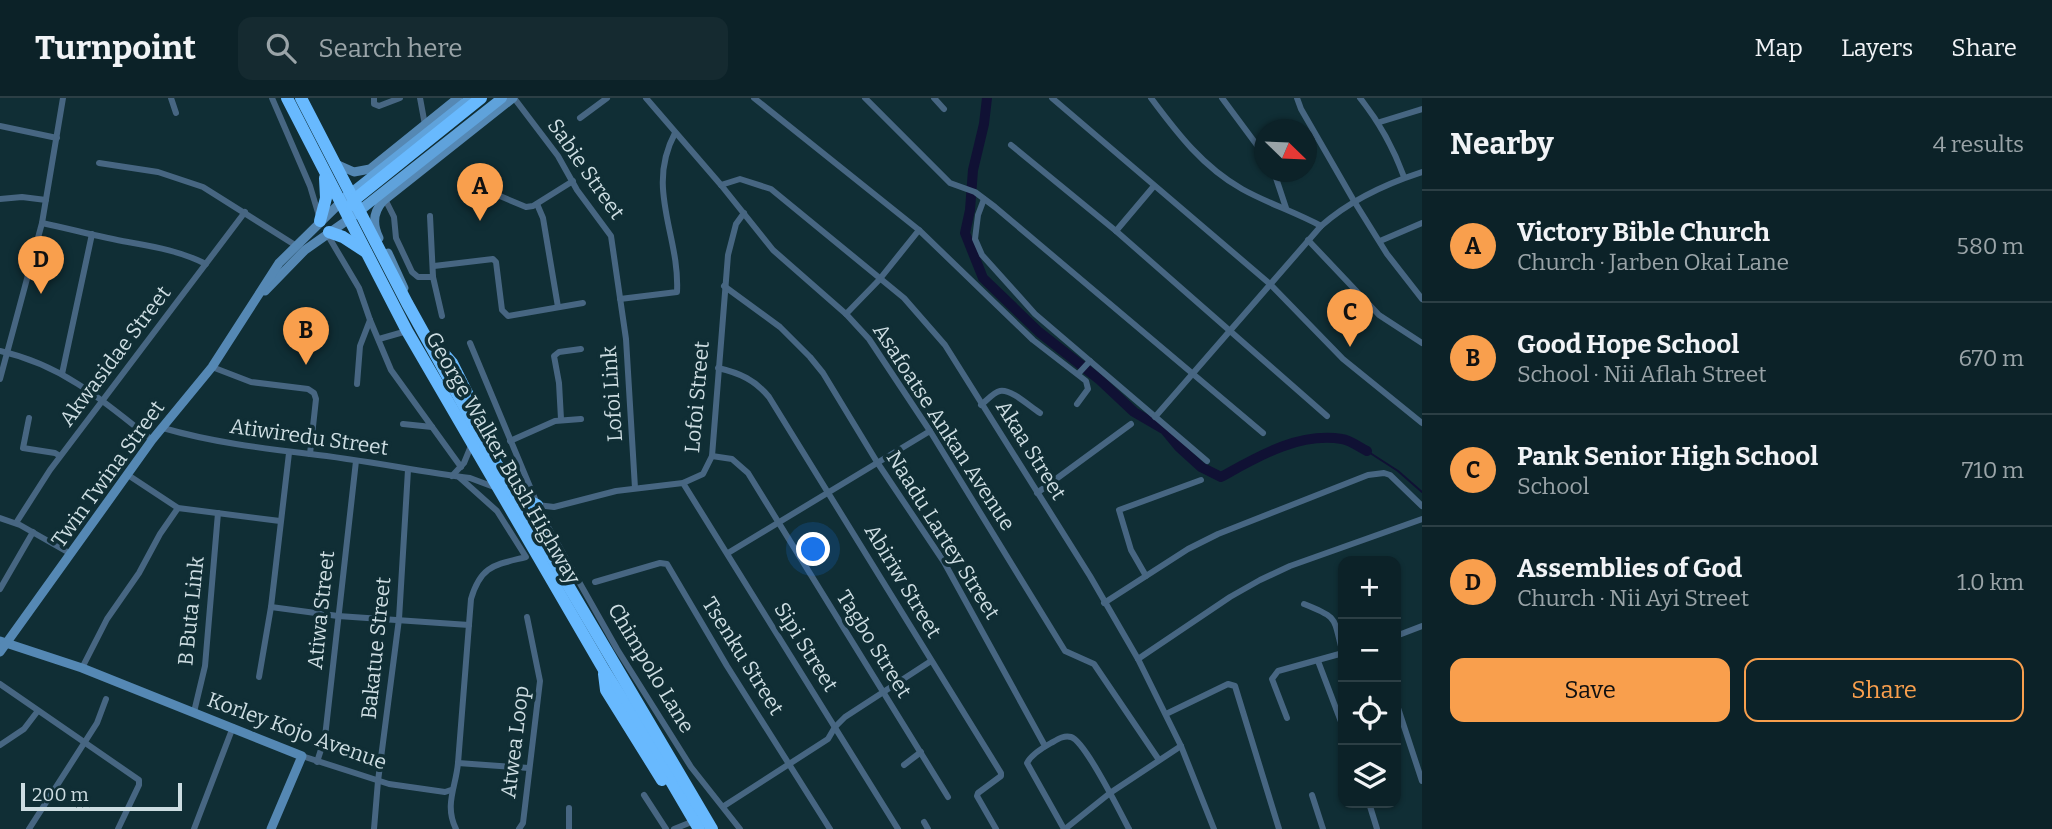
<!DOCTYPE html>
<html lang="en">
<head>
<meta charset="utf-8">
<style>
	:root { --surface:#0c2228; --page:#152a30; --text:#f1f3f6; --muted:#9aa4a8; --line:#2c3f45; --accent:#f99f4d }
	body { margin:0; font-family:Bitter,serif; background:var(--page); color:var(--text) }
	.controls { position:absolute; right:21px; bottom:21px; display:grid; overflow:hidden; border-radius:14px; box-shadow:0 2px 5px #0004 }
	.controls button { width:63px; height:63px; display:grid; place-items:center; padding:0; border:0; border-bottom:2px solid var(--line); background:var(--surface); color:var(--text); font:35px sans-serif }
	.compass { position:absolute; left:1254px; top:21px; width:63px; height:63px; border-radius:50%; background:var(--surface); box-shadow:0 2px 5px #0004; rotate:113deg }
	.scale { position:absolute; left:21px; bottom:18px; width:161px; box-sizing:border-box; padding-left:7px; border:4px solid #cddde2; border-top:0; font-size:19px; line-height:24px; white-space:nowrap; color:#cddde2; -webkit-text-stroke:5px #102e35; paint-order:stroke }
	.you { position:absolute; left:814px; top:452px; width:24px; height:24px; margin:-18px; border:5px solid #fff; border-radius:50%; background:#1a73e8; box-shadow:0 0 0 10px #1a73e833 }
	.badge { display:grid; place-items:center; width:46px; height:46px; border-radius:50%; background:var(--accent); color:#111; font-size:23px; font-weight:700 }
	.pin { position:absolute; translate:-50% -58px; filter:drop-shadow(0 2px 4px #0008) }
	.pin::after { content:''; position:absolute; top:37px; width:24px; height:21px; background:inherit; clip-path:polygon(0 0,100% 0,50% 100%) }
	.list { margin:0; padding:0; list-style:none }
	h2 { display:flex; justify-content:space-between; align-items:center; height:91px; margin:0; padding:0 28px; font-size:30px }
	h2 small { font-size:23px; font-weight:400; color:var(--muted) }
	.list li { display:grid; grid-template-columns:46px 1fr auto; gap:21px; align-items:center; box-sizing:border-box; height:112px; padding:0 28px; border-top:2px solid var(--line) }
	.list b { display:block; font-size:26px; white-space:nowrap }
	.list p { margin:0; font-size:23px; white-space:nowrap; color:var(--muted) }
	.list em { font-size:23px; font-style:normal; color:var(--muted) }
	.actions { display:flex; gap:14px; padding:21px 28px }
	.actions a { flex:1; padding:16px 0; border:2px solid var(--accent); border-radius:14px; text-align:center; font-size:24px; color:var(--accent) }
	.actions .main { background:var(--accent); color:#111 }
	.icon { flex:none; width:38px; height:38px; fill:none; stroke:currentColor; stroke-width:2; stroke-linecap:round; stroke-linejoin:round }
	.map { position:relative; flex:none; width:1422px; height:731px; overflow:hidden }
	header { display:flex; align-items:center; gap:42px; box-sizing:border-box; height:98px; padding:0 35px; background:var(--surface); border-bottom:2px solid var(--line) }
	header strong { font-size:33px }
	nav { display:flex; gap:38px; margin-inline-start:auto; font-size:24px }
	.search { width:490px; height:63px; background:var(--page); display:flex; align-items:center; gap:18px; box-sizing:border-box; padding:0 24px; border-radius:14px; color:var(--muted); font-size:26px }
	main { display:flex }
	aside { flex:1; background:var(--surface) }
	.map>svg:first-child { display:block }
</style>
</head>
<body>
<header>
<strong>Turnpoint</strong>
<div class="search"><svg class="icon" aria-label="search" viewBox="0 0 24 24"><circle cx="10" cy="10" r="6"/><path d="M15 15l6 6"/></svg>Search here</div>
<nav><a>Map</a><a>Layers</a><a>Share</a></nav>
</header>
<main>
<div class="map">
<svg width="1422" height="731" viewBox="0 0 1422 731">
	<rect width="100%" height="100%" fill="#102e35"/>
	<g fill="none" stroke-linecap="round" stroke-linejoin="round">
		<!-- stream -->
		<polyline stroke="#101134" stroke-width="2" points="1367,353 1398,373 1422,394"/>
		<!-- river -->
		<path stroke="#101134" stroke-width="10" d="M 987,0 L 984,26 L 973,72 L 970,112 L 965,135 L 983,180 L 1039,234 L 1100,282 L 1134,314 L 1165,332 L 1179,349 L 1201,369 L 1221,379 C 1257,359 1298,334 1342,341 C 1350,342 1359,349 1367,353"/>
		<!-- street -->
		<g stroke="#476682" stroke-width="6">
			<polyline points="171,0 176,15"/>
			<polyline points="272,0 310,88 319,118"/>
			<polyline points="374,0 374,6 379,8 400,0"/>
			<polyline points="420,0 425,27"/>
			<polyline points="514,0 558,58 577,92 611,138 626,241 635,390"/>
			<polyline points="646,0 721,87 773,152 846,216 869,241 930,333 1065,553 1094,566 1159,662"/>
			<polyline points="754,0 919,132 1033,242 1086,283 1088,291 1077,306"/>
			<polyline points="865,0 950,85 975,94 995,109 1263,335"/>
			<polyline points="934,0 944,11"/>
			<polyline points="1052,0 1270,186 1343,261 1422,325"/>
			<path d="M 1151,0 C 1177,35 1203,69 1242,91 C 1267,105 1295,114 1321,128"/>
			<polyline points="1222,0 1265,58"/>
			<polyline points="1297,0 1301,11 1354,103 1387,156 1422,201"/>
			<path d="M 1360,0 C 1380,25 1393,49 1404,79"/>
			<polyline points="580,20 607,0"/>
			<polyline points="1380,24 1422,11"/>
			<polyline points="0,28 57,40"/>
			<polyline points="1011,47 1116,133 1327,318"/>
			<polyline points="99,65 158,74 203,89 295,147"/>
			<polyline points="1274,74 1286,110"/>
			<polyline points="721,87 740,81 771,91 904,200 945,247 1090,478 1138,561 1181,648 1214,731"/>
			<polyline points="500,98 526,109 533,108 573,83"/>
			<polyline points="0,101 22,99 46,102"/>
			<polyline points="385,101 394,119 396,140 412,174 418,179 433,179"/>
			<polyline points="984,101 978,117 975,141 982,157 1035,216 1207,363"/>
			<polyline points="537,106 543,120 558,209"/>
			<polyline points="430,118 433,179 442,218"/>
			<path d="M 42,125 C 71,131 99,139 128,144 C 156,149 180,153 206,166"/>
			<polyline points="1116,133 1154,88"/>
			<polyline points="327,136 359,190 370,222 391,272 461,369"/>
			<polyline points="1308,142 1379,217 1422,245"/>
			<polyline points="1380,143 1422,125"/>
			<polyline points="434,168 493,161 496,164 502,212 508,218 583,205"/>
			<polyline points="724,188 780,229 810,259 823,275 877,364 944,464 1045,648"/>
			<path d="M 620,201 L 677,194 C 680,137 645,91 675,35"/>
			<polyline points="846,216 879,182 919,132"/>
			<polyline points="379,241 407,233"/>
			<polyline points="470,245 543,420 617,551 691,669 740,731"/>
			<path d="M 0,253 C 62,267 104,303 152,342"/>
			<polyline points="212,269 251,284 308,291 314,295 316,301 310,356"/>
			<path d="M 718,270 C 740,275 755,282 769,299 L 1001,675 L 1001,678 L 978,695 L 977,698 L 996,731"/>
			<polyline points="62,276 92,136"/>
			<polyline points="1078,276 1090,263"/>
			<polyline points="0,281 42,125 63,0"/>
			<polyline points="357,286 360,248 370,222"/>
			<path d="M 981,307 C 986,303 994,294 1000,293 C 1012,291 1030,309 1040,315"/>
			<path d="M 1155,319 L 1321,128 C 1350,102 1385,86 1422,74"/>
			<polyline points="29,320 23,350 55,355 60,358"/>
			<polyline points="561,321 559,285 554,258 559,254 581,251"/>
			<polyline points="403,326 432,329"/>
			<path d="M 163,330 C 211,344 260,350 310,356 C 364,362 416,373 470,380 L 494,389"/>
			<polyline points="510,343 555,323 581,321"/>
			<polyline points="712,358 732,361 748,375 948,699"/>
			<polyline points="128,377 178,410 280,423"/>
			<polyline points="452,378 464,365 471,348"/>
			<polyline points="683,385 898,731"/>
			<polyline points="1037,395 1131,326"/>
			<polyline points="537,407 554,409 616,393 683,385 703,376 712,358 728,157 736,126 744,115"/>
			<polyline points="0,420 20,427 71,456"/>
			<polyline points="16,425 50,372 245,114"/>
			<polyline points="728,455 930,333"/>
			<polyline points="1146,478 1131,452 1119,412 1201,382"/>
			<polyline points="595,484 660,465 667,466 727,568 830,731"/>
			<polyline points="0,491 33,434"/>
			<polyline points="1104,505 1188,451 1218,436 1368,377 1384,375 1390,377 1422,408"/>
			<path d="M 1304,506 C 1340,520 1333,520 1343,556"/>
			<polyline points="271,509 338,518 469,527"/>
			<polyline points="1396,538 1422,528"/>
			<polyline points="1138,561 1230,499 1260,482 1290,468 1422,421"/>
			<polyline points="1318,563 1343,629"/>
			<polyline points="82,570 107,521 139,475 160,436 178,410"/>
			<polyline points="259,579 271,509 289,355"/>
			<polyline points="0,586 139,682 139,687 118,731"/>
			<polyline points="1396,604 1422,683"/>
			<polyline points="194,614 205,568 218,415"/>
			<polyline points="1166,616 1228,586 1235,588 1279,731"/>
			<polyline points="1287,620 1272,581 1278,573 1343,555"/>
			<polyline points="0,647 24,631 37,614"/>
			<polyline points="302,658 389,686 445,694 451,692"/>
			<polyline points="317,664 325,639 356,363"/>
			<polyline points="458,665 529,670"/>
			<polyline points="904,667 921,654"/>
			<polyline points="644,697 666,731"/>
			<polyline points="1312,697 1323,731"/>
			<polyline points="1369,705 1377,731"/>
			<polyline points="724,708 828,641 835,629 845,619 931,563"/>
			<polyline points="924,724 928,731"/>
			<polyline points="29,731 97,625 106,601"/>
			<polyline points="194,731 233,629"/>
			<polyline points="374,731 378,683 399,521 408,372"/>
			<path d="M 456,731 C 444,707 456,689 458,665 L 471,501 C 481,467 495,467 526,459 L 497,413 L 459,379"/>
			<polyline points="519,731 523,725 540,583 527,519"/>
			<polyline points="569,731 569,710"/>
			<polyline points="674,731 694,723"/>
			<path d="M 1064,731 L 1027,665 C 1031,657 1042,650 1051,645 C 1058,641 1064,637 1071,639 C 1085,643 1121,716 1129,731"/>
			<polyline points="1065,731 1110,695 1181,648"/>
		</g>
		<!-- secondary -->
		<g stroke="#5588b4" stroke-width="9">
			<polyline points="336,66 354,74 370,71 458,0"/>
			<path d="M 379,140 C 372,126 373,114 383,103 L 513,0"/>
			<polyline points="388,155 404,190"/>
			<polyline points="265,193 305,152 349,121"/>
			<polyline points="0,543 82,570 302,658 271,731"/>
			<polyline points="0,554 152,342 212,269 279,165 341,104"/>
		</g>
		<!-- primary -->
		<g stroke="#5fa2db" stroke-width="10">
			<polyline points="345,100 471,0"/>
			<polyline points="354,117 502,0"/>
		</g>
		<!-- highway -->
		<g stroke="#68b9fe" stroke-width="12">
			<polyline points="287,0 407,233 604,572 634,620 699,731"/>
			<polyline points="301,0 407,205 490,355 712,731"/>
			<polyline points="352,107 354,102 481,0"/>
			<polyline points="320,123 326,100 325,80"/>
			<polyline points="329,134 343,139 366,154"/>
			<polyline points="437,248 452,265 490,341"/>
			<polyline points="515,396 537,407"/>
			<polyline points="542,442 543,420"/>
			<polyline points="604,576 606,592 662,682"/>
		</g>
	</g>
	<g text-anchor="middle" stroke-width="7" stroke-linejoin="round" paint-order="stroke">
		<!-- street labels -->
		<g font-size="21" fill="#cddde2" stroke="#102e35">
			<text transform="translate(586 71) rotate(55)" y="7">Sabie Street</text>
			<text transform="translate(115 258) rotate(-53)" y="7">Akwasidae Street</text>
			<text transform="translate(612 296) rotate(-94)" y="7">Lofoi Link</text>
			<text transform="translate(697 299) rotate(-85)" y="7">Lofoi Street</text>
			<text transform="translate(944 329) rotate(57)" y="7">Asafoatse Ankan Avenue</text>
			<text transform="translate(309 339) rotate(8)" y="7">Atiwiredu Street</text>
			<text transform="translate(1031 352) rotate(58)" y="7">Akaa Street</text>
			<text transform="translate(503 360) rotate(60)" y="7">George Walker Bush Highway</text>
			<text transform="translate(108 376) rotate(-54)" y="7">Twin Twina Street</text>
			<text transform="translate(943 437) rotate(58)" y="7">Naadu Lartey Street</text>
			<text transform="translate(903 483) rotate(59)" y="7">Abiriw Street</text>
			<text transform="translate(321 512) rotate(-84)" y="7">Atiwa Street</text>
			<text transform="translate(191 513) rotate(-84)" y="7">B Buta Link</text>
			<text transform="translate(874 546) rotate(58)" y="7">Tagbo Street</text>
			<text transform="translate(806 549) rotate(58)" y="7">Sipi Street</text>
			<text transform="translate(376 550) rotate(-84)" y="7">Bakatue Street</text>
			<text transform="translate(743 558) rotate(58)" y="7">Tsenku Street</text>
			<text transform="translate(651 570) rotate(59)" y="7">Chimpolo Lane</text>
			<text transform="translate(297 633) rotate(20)" y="7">Korley Kojo Avenue</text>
			<text transform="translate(515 644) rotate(-83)" y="7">Atwea Loop</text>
		</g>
	</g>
</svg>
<div class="controls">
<button>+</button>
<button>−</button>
<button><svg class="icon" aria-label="locate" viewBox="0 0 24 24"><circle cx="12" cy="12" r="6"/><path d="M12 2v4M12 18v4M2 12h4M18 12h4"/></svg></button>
<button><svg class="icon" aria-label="layers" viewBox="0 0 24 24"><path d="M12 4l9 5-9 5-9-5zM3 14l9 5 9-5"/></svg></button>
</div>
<svg class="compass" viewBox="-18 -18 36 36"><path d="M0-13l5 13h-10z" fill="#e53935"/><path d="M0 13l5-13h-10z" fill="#9aa4a8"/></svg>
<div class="scale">200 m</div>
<div class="you"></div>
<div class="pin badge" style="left:480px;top:123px">A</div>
<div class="pin badge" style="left:306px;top:267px">B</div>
<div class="pin badge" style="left:1350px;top:249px">C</div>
<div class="pin badge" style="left:41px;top:196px">D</div>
</div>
<aside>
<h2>Nearby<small>4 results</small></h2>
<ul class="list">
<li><span class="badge">A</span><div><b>Victory Bible Church</b><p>Church · Jarben Okai Lane</p></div><em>580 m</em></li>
<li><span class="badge">B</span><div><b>Good Hope School</b><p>School · Nii Aflah Street</p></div><em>670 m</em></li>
<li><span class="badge">C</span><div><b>Pank Senior High School</b><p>School</p></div><em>710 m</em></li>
<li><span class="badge">D</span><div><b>Assemblies of God</b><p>Church · Nii Ayi Street</p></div><em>1.0 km</em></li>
</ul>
<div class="actions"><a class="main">Save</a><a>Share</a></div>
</aside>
</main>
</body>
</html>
